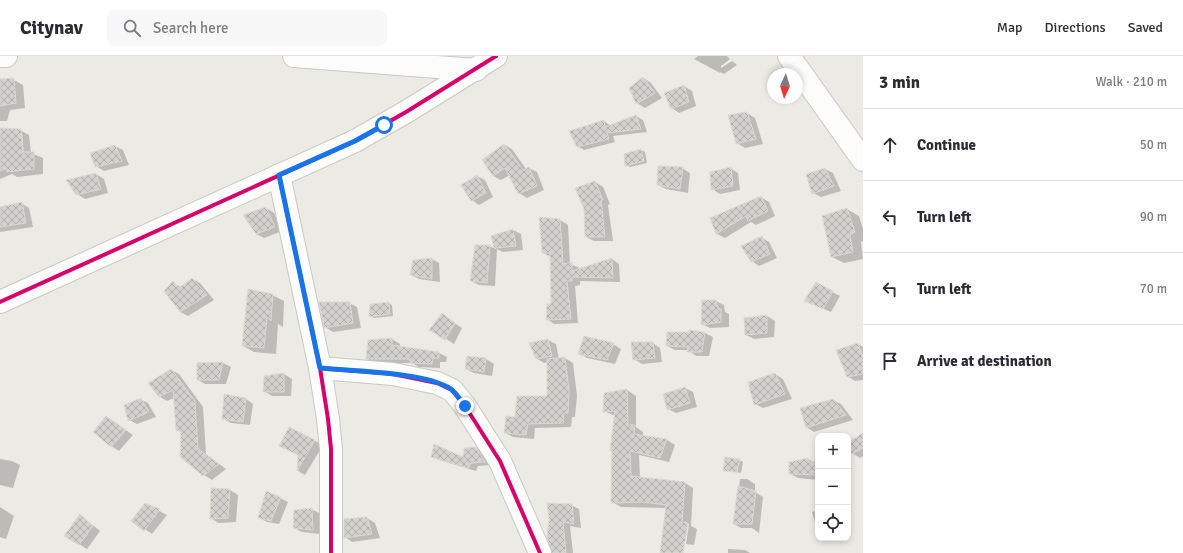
<!DOCTYPE html>
<html lang="en">
<head>
<meta charset="utf-8">
<style>
	:root { --surface:#fff; --page:#f7f7f7; --text:#2b2b33; --muted:#7c7c81; --line:#e1e1e2 }
	body { margin:0; font-family:Signika,sans-serif; background:var(--page); color:var(--text) }
	.controls { position:absolute; right:12px; bottom:12px; display:grid; overflow:hidden; border-radius:8px; box-shadow:0 2px 6px #0003 }
	.controls button { width:36px; height:36px; display:grid; place-items:center; padding:0; border:0; border-bottom:1px solid var(--line); background:var(--surface); color:var(--text); font:20px sans-serif }
	.compass { position:absolute; left:767px; top:12px; width:36px; height:36px; border-radius:50%; background:var(--surface); box-shadow:0 2px 6px #0003; rotate:184deg }
	.stop { position:absolute; width:12px; height:12px; margin:-9px; border:3px solid #1a73e8; border-radius:50%; background:#fff }
	.stop.end { background:#1a73e8; border-color:#fff; box-shadow:0 1px 4px #0008 }
	.list { margin:0; padding:0; list-style:none }
	h2 { display:flex; justify-content:space-between; align-items:center; height:52px; margin:0; padding:0 16px; font-size:17px }
	h2 small { font-size:13px; font-weight:400; color:var(--muted) }
	.list li { display:grid; grid-template-columns:26px 1fr auto; gap:12px; align-items:center; box-sizing:border-box; height:72px; padding:0 16px; border-top:1px solid var(--line) }
	.list b { display:block; font-size:15px; white-space:nowrap }
	.list em { font-size:13px; font-style:normal; color:var(--muted) }
	.icon { flex:none; width:22px; height:22px; fill:none; stroke:currentColor; stroke-width:2; stroke-linecap:round; stroke-linejoin:round }
	.map { position:relative; flex:none; width:863px; height:497px; overflow:hidden }
	header { display:flex; align-items:center; gap:24px; box-sizing:border-box; height:56px; padding:0 20px; background:var(--surface); border-bottom:1px solid var(--line) }
	header strong { font-size:19px }
	nav { display:flex; gap:22px; margin-inline-start:auto; font-size:14px }
	.search { width:280px; height:36px; background:var(--page); display:flex; align-items:center; gap:10px; box-sizing:border-box; padding:0 14px; border-radius:8px; color:var(--muted); font-size:15px }
	main { display:flex }
	aside { flex:1; background:var(--surface) }
	.map>svg:first-child { display:block }
</style>
</head>
<body>
<header>
<strong>Citynav</strong>
<div class="search"><svg class="icon" aria-label="search" viewBox="0 0 24 24"><circle cx="10" cy="10" r="6"/><path d="M15 15l6 6"/></svg>Search here</div>
<nav><a>Map</a><a>Directions</a><a>Saved</a></nav>
</header>
<main>
<div class="map">
<svg width="863" height="497" viewBox="0 0 863 497">
	<defs>
		<pattern id="building-cross-hatch" width="8" height="8" patternUnits="userSpaceOnUse"><rect width="8" height="8" fill="#d2d1ce"/><path d="M0 0l8 8M0 8l8-8" fill="none" stroke="#adadab"/></pattern>
	</defs>
	<rect width="100%" height="100%" fill="#eceae5"/>
	<!-- shadow -->
	<g fill="#0003" fill-rule="evenodd">
		<polygon points="698,0 727,0 730,3 721,10 721,12 732,5 737,9 724,18 720,16 720,17 694,3"/>
		<polygon points="644,22 651,27 662,42 645,52 637,47 630,32"/>
		<polygon points="14,24 23,29 25,52 10,54 7,65 0,65 0,25"/>
		<polygon points="684,30 692,35 696,50 679,57 672,52"/>
		<polygon points="747,57 755,62 763,88 745,92 737,87"/>
		<polygon points="636,60 643,64 647,76 613,80 615,86 584,94 577,90 604,65 611,70"/>
		<path d="M 20,74 L 29,79 L 31,97 L 43,102 L 43,118 L 17,121 L 12,118 L 0,123 L 0,95 ZM 20,77 L 22,77 L 24,101 L 22,101 Z"/>
		<polygon points="505,89 512,93 526,113 529,112 537,116 544,134 527,142 519,137 510,119 501,124 493,120 483,104"/>
		<polygon points="115,90 123,94 129,109 104,115 96,110"/>
		<polygon points="641,94 645,96 647,107 630,111 626,109"/>
		<polygon points="682,112 690,117 688,137 666,133 658,129"/>
		<polygon points="730,112 738,117 740,134 720,138 712,133"/>
		<polygon points="825,113 833,117 841,135 821,141 813,137"/>
		<polygon points="96,118 104,123 108,137 85,143 77,138"/>
		<polygon points="477,120 485,124 493,141 479,149 472,144"/>
		<polygon points="595,126 603,131 610,148 608,149 613,185 594,185 586,181"/>
		<polygon points="761,141 769,146 775,160 756,169 751,166 725,182 717,178 712,162"/>
		<polygon points="21,147 29,152 33,171 0,176 0,152"/>
		<polygon points="266,152 274,157 282,175 264,182 256,178"/>
		<polygon points="847,153 859,160 863,173 863,185 861,186 863,203 844,207 832,201"/>
		<polygon points="560,164 568,169 570,208 580,212 580,214 612,203 619,208 620,226 580,225 580,229 575,230 578,267 554,268 547,263 552,249 551,201 543,197"/>
		<polygon points="513,174 521,178 523,194 503,196 497,193 495,230 479,229 471,225 489,190 496,193 492,181"/>
		<polygon points="761,181 769,186 777,202 759,210 752,205"/>
		<polygon points="432,203 439,207 440,226 419,223 411,219"/>
		<polygon points="193,223 200,227 214,244 188,260 180,256 173,227 181,231"/>
		<polygon points="832,236 840,240 831,256 805,245"/>
		<polygon points="272,239 284,245 283,271 278,268 276,298 254,296 243,290"/>
		<polygon points="716,245 724,249 725,256 729,258 729,271 710,272 702,268"/>
		<polygon points="349,247 357,251 361,272 333,276 325,271"/>
		<polygon points="389,247 392,249 393,260 374,262 370,260"/>
		<polygon points="442,259 462,272 454,288 431,273"/>
		<polygon points="767,260 775,265 774,281 754,283 746,279"/>
		<polygon points="705,277 713,281 709,300 696,300 688,294 675,294 667,290"/>
		<polygon points="392,283 400,288 400,291 439,297 447,301 446,306 440,306 440,312 419,311 412,307 375,307 367,303 369,285"/>
		<polygon points="548,284 556,288 559,303 565,302 573,307 577,340 575,361 572,361 571,371 535,372 534,383 513,381 505,377 516,362 548,341 548,306 544,307 536,302"/>
		<polygon points="653,287 660,292 662,306 642,308 634,303"/>
		<polygon points="613,288 621,293 615,308 587,302 579,297"/>
		<polygon points="858,288 863,291 863,324 855,325 847,320"/>
		<polygon points="468,301 486,303 494,308 492,320 474,317 466,313"/>
		<polygon points="223,307 231,311 226,328 205,328 198,324 198,308"/>
		<polygon points="171,314 179,318 203,351 206,398 226,413 212,424 204,419 182,377 177,374 174,342 167,345 160,341"/>
		<polygon points="284,318 292,323 291,340 272,340 264,335 265,321"/>
		<polygon points="775,318 783,323 792,343 763,352 755,348"/>
		<polygon points="685,332 693,336 697,351 676,357 668,353 664,338"/>
		<polygon points="627,334 636,340 636,371 643,376 643,381 667,384 675,389 669,406 639,399 640,422 685,427 693,432 691,470 697,473 694,489 686,488 689,468 687,468 684,488 666,452 621,451 612,446 615,360 604,355"/>
		<polygon points="140,343 148,347 156,361 137,368 129,364"/>
		<polygon points="246,343 253,348 250,369 231,367 223,363"/>
		<polygon points="833,344 841,348 853,364 814,376 806,371"/>
		<polygon points="114,366 133,379 119,395 111,390"/>
		<polygon points="290,372 323,389 305,419 298,415 299,399 280,390"/>
		<polygon points="863,380 863,400 860,402 852,397 848,387"/>
		<polygon points="476,392 483,396 491,409 478,410 476,415 439,404 432,400 463,402"/>
		<polygon points="0,403 12,405 20,409 13,432 0,429"/>
		<polygon points="808,403 814,406 818,406 818,424 798,422 790,418"/>
		<polygon points="739,404 743,406 741,417 724,414"/>
		<polygon points="740,423 747,423 755,428 755,436 763,441 759,477 752,472 741,472 734,468"/>
		<polygon points="230,434 238,439 236,466 218,467 211,462"/>
		<polygon points="280,442 288,446 279,468 267,466 259,462"/>
		<polygon points="146,448 167,459 152,478 133,465"/>
		<polygon points="571,449 579,453 581,472 570,470 573,497 553,497 548,481"/>
		<polygon points="0,451 14,460 6,483 0,481"/>
		<polygon points="311,453 319,457 320,478 302,476 294,472"/>
		<polygon points="818,454 818,468 815,466 812,456"/>
		<polygon points="80,459 100,475 87,493 79,488"/>
		<polygon points="367,462 375,467 380,482 352,486 345,481"/>
		<polygon points="826,482 840,482 830,484"/>
		<polygon points="728,493 745,494 750,497 728,497"/>
	</g>
	<!-- building -->
	<g fill="url(#building-cross-hatch)" stroke="#dcd9d4">
		<polygon points="643,21 655,37 636,48 629,32"/>
		<polygon points="14,22 16,47 0,50 0,23"/>
		<polygon points="684,29 689,46 671,53 664,37"/>
		<polygon points="747,56 756,83 736,88 728,59"/>
		<polygon points="636,59 641,73 607,77 609,83 577,91 569,75 604,64 605,71"/>
		<polygon points="0,72 21,73 23,96 34,96 34,113 7,116 7,112 0,115"/>
		<polygon points="504,88 523,114 529,111 537,130 518,138 505,112 493,120 482,104"/>
		<polygon points="115,89 122,105 95,111 90,97"/>
		<polygon points="641,93 644,105 625,110 624,98"/>
		<polygon points="658,110 683,111 680,133 657,129"/>
		<polygon points="731,111 733,130 711,134 710,116"/>
		<polygon points="825,112 834,130 812,138 806,118"/>
		<polygon points="96,117 101,133 76,139 66,124"/>
		<polygon points="477,119 486,137 471,145 461,129"/>
		<polygon points="595,125 603,144 601,144 605,181 585,181 584,153 575,132"/>
		<polygon points="761,140 768,155 748,165 746,160 716,178 710,162"/>
		<polygon points="22,146 26,167 0,171 0,151"/>
		<polygon points="266,151 275,171 256,178 243,159"/>
		<polygon points="847,152 855,176 850,179 853,196 831,201 822,160"/>
		<polygon points="539,161 560,163 563,208 572,206 572,215 612,202 613,222 572,221 572,225 567,225 571,263 546,264 547,248 551,248 550,197 542,197"/>
		<polygon points="513,173 516,190 494,192 491,180"/>
		<polygon points="762,180 770,198 751,206 741,190"/>
		<polygon points="475,189 490,189 487,227 470,225"/>
		<polygon points="432,202 432,223 410,219 413,204"/>
		<polygon points="192,222 207,239 180,256 164,235 173,225 179,232"/>
		<polygon points="816,226 833,235 823,253 804,245"/>
		<polygon points="248,233 273,238 271,265 267,261 264,292 242,290"/>
		<polygon points="702,244 716,244 718,252 721,253 721,266 701,269"/>
		<polygon points="319,246 350,246 353,267 324,272"/>
		<polygon points="389,246 390,258 369,261 370,248"/>
		<polygon points="442,257 455,267 445,284 429,274"/>
		<polygon points="767,259 767,277 745,279 744,262"/>
		<polygon points="689,274 705,276 702,296 687,296 688,291 666,290 667,276 689,276"/>
		<polygon points="584,280 614,287 607,304 578,298"/>
		<polygon points="392,282 392,289 439,296 439,302 433,302 432,308 410,307 410,303 366,303 368,284"/>
		<polygon points="548,283 552,300 536,303 529,287"/>
		<polygon points="631,286 653,286 655,302 633,304"/>
		<polygon points="858,287 863,301 863,318 847,321 836,294"/>
		<polygon points="467,300 486,302 484,316 465,313"/>
		<polygon points="565,301 569,335 568,357 564,357 563,367 528,368 526,379 504,377 506,360 515,361 517,340 547,340 547,303"/>
		<polygon points="223,306 219,324 197,324 197,307"/>
		<polygon points="171,313 195,345 198,393 219,408 203,420 180,401 181,374 176,375 173,334 159,341 148,327"/>
		<polygon points="284,317 284,336 263,336 264,320"/>
		<polygon points="775,317 785,338 754,349 748,326"/>
		<polygon points="685,331 690,347 667,354 663,338"/>
		<polygon points="627,333 628,369 635,369 634,378 667,383 660,402 630,395 631,420 685,426 682,466 688,467 683,497 660,497 666,449 643,446 611,447 612,395 610,395 615,355 603,356 604,337"/>
		<polygon points="224,338 246,342 243,366 222,363"/>
		<polygon points="141,342 149,356 128,365 124,349"/>
		<polygon points="833,343 846,359 806,372 800,352"/>
		<polygon points="106,360 126,374 111,391 93,376"/>
		<polygon points="289,371 315,384 297,415 298,399 279,390"/>
		<polygon points="863,377 863,392 852,398 848,391 848,386"/>
		<polygon points="434,388 463,401 464,392 476,391 485,406 471,407 469,412 431,401"/>
		<polygon points="725,401 740,403 737,416 723,415"/>
		<polygon points="808,402 808,406 818,405 818,419 789,418 789,406"/>
		<polygon points="738,430 756,435 752,468 733,468"/>
		<polygon points="211,432 230,433 228,462 210,463"/>
		<polygon points="266,435 281,441 271,465 258,462"/>
		<polygon points="145,447 160,453 144,475 131,465"/>
		<polygon points="547,447 572,448 574,468 563,466 566,497 552,497 547,481 549,463"/>
		<polygon points="312,452 313,474 293,472 294,454"/>
		<polygon points="80,458 93,470 79,489 64,480"/>
		<polygon points="367,461 372,478 344,482 344,463"/>
	</g>
	<g fill="none" stroke-linecap="round" stroke-linejoin="round">
		<!-- minor casing -->
		<g stroke="#c8c8c8" stroke-width="24">
			<g id="minor">
				<polyline points="0,0 6,0"/>
				<polyline points="294,0 476,14"/>
				<polyline points="789,0 863,104"/>
				<polyline points="279,119 320,312 328,363 331,393 331,497"/>
				<polyline points="0,246 355,85 406,56 496,0"/>
				<polyline points="320,312 393,318 437,327 452,334 465,350 500,405 540,497"/>
			</g>
		</g>
		<!-- minor -->
		<use href="#minor" stroke="#fcfcfb" stroke-width="22"/>
		<!-- cycleway casing -->
		<g stroke="#fff" stroke-width="6">
			<g id="cycleway">
				<polyline points="279,119 320,312 328,363 331,393 331,497"/>
				<polyline points="0,246 355,85 406,56 496,0"/>
				<polyline points="320,312 393,318 437,327 452,334 465,350 500,405 540,497"/>
			</g>
		</g>
		<!-- cycleway -->
		<use href="#cycleway" stroke="#d6006c" stroke-width="4"/>
	</g>
	<g fill="none" stroke-linecap="round" stroke-linejoin="round">
		<!-- route -->
		<path stroke="#1a73e8" stroke-width="5" d="M 384,69 L 355,85 L 279,119 L 320,312 C 352,315 426,316 451,333 C 456,337 461,345 465,350"/>
	</g>
</svg>
<div class="controls">
<button>+</button>
<button>−</button>
<button><svg class="icon" aria-label="locate" viewBox="0 0 24 24"><circle cx="12" cy="12" r="6"/><path d="M12 2v4M12 18v4M2 12h4M18 12h4"/></svg></button>
</div>
<svg class="compass" viewBox="-18 -18 36 36"><path d="M0-13l5 13h-10z" fill="#e53935"/><path d="M0 13l5-13h-10z" fill="#7c7c81"/></svg>
<div class="stop" style="left:384px;top:69px"></div>
<div class="stop end" style="left:465px;top:350px"></div>
</div>
<aside>
<h2>3 min<small>Walk · 210 m</small></h2>
<ul class="list">
<li><svg class="icon" aria-label="ahead" viewBox="0 0 24 24"><path d="M12 20V5M6 11l6-6 6 6"/></svg><div><b>Continue</b></div><em>50 m</em></li>
<li><svg class="icon" aria-label="left" viewBox="0 0 24 24"><path d="M17 20v-9H6M10 6l-5 5 5 5"/></svg><div><b>Turn left</b></div><em>90 m</em></li>
<li><svg class="icon" aria-label="left" viewBox="0 0 24 24"><path d="M17 20v-9H6M10 6l-5 5 5 5"/></svg><div><b>Turn left</b></div><em>70 m</em></li>
<li><svg class="icon" aria-label="arrive" viewBox="0 0 24 24"><path d="M6 21V4h12l-3 4 3 4H6"/></svg><div><b>Arrive at destination</b></div></li>
</ul>
</aside>
</main>
</body>
</html>
